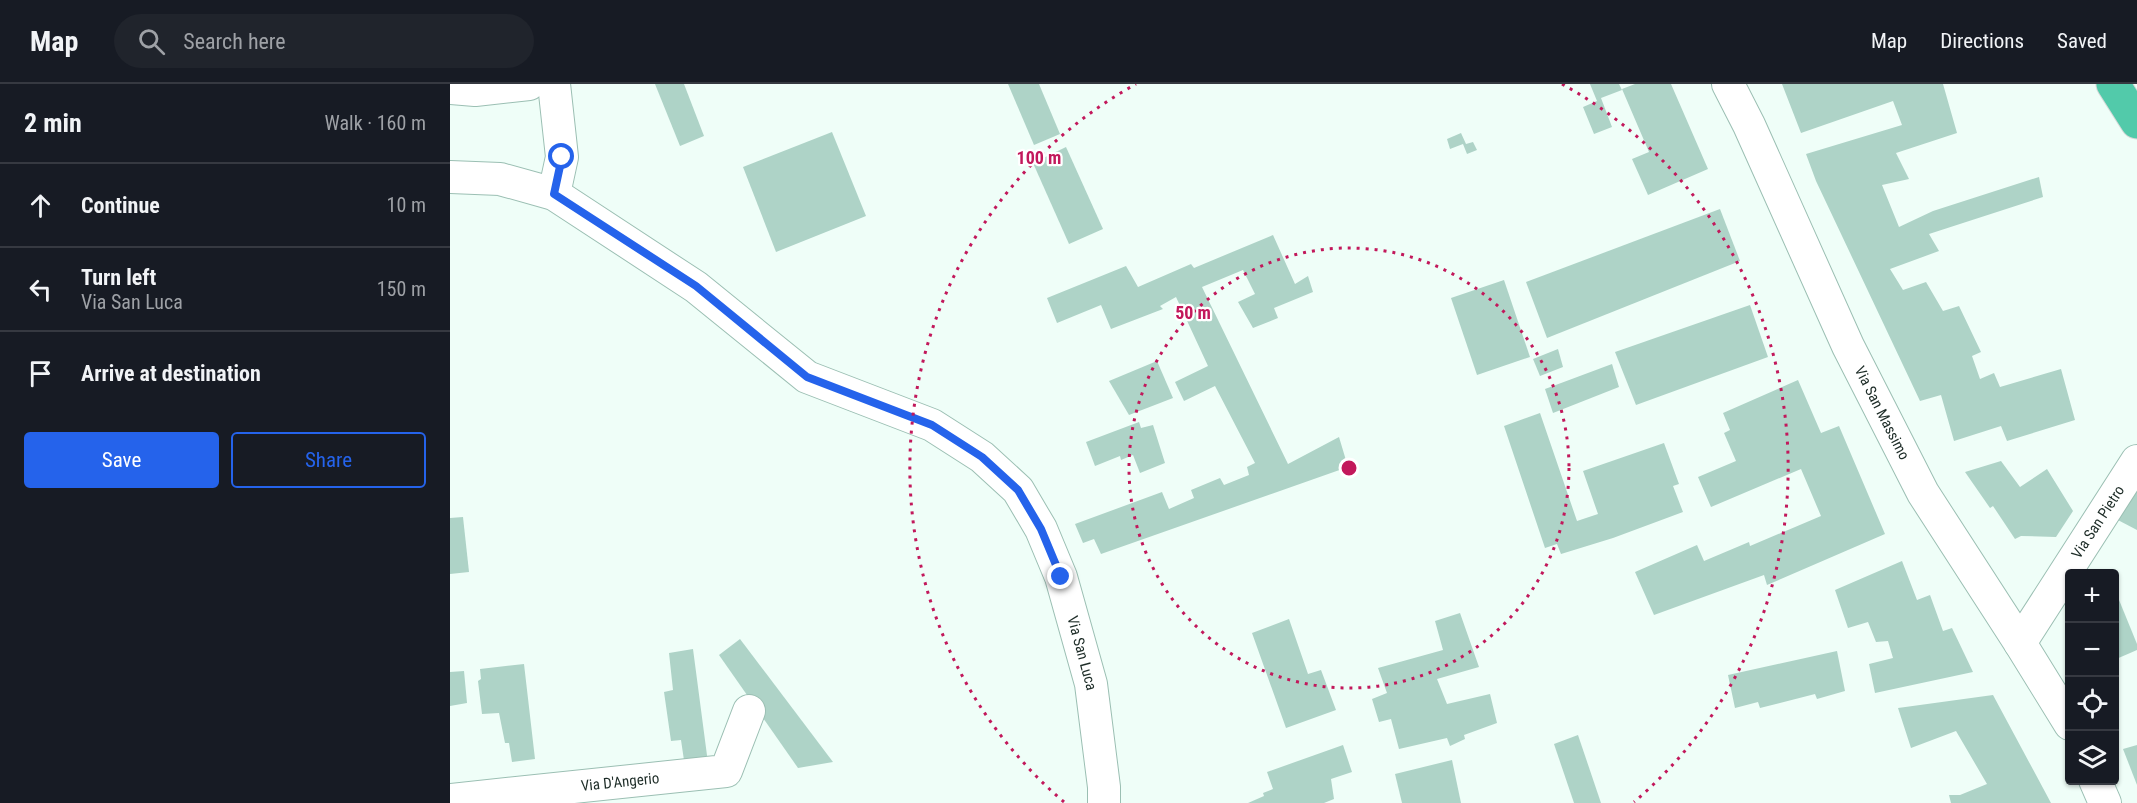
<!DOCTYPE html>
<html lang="en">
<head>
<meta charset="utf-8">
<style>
	:root { --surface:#171b24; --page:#20242c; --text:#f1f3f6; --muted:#9ea1a6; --line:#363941; --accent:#2563eb }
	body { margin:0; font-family:"Roboto Condensed",sans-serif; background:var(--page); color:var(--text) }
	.controls { position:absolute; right:18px; bottom:18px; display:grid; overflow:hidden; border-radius:6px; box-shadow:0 2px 4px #0004 }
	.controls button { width:54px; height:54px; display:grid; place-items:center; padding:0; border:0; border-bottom:2px solid var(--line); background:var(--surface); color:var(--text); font:30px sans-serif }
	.stop { position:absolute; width:18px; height:18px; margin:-14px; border:4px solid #2563eb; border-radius:50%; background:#fff }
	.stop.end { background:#2563eb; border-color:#fff; box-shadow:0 2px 6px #0008 }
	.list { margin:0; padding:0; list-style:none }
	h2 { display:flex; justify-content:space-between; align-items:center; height:78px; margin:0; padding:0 24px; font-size:26px }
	h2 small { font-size:20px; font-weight:400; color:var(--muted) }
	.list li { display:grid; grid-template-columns:39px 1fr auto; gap:18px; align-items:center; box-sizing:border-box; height:84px; padding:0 24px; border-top:2px solid var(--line) }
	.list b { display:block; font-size:22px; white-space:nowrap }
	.list p { margin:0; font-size:20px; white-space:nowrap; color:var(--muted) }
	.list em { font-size:20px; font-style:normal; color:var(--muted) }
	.actions { display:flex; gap:12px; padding:18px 24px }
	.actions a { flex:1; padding:14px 0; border:2px solid var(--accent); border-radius:6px; text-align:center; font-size:21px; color:var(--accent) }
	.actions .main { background:var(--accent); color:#fff }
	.icon { flex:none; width:33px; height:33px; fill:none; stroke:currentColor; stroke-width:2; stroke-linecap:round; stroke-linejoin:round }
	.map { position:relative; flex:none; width:1687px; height:719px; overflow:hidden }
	header { display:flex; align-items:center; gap:36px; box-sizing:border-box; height:84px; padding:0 30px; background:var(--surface); border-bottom:2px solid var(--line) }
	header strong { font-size:28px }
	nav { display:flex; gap:33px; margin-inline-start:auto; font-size:21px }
	.search { width:420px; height:54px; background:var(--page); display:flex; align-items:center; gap:15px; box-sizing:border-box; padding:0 21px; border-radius:33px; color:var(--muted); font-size:22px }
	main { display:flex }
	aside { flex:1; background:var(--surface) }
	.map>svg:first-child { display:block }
</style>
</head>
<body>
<header>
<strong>Map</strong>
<div class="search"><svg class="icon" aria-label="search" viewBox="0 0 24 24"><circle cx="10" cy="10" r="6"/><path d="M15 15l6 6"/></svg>Search here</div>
<nav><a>Map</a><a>Directions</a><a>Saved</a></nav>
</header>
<main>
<aside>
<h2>2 min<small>Walk · 160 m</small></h2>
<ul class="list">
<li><svg class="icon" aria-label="ahead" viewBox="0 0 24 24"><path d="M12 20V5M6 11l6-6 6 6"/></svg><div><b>Continue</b></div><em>10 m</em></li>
<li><svg class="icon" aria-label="left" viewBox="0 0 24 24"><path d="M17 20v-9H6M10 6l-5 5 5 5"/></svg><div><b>Turn left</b><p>Via San Luca</p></div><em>150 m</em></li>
<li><svg class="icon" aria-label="arrive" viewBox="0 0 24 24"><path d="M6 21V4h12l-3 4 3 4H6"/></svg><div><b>Arrive at destination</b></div></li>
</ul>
<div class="actions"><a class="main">Save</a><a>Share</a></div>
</aside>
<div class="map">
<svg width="1687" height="719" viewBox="0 0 1687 719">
	<rect width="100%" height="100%" fill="#effef8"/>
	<!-- building -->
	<g fill="#aed3c7">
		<polygon points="205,0 234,0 254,52 230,62"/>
		<polygon points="558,0 589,0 610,50 584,61"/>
		<polygon points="1140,0 1169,0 1172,6 1151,14 1162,43 1144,50 1133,23 1147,17"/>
		<polygon points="1185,0 1221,0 1258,85 1198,111 1182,75 1199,68 1172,5"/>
		<polygon points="1332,0 1493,0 1507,49 1446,69 1459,95 1432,101 1449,143 1483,127 1589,93 1593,113 1479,150 1489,167 1440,185 1453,206 1476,198 1493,227 1509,222 1531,268 1522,272 1530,295 1544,289 1550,303 1611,285 1625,336 1557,357 1551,342 1504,357 1491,311 1470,317 1366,97 1356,70 1452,41 1443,17 1351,49"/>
		<polygon points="382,48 416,132 326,168 293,83"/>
		<polygon points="1011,49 1016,60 1023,58 1027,66 1017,70 1013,60 1000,65 997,55"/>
		<polygon points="616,63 653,145 619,160 583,79"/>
		<polygon points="1270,125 1290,177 1097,254 1076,198"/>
		<polygon points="823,151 845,200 858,192 863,208 824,224 828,234 803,244 788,218 805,210 793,186 752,203 838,380 889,353 898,383 651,470 644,455 633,459 625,440 712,408 719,425 744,414 741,406 770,394 774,401 799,391 797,383 805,379 765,302 734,317 725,298 758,282 726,213 710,222 713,225 661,245 651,221 607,239 597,214 676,182 688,203 741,180 744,184"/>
		<polygon points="1054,196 1080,273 1027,291 1001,214"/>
		<polygon points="1300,221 1318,273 1186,321 1165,268"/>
		<polygon points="1108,265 1113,283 1090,292 1083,275"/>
		<polygon points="707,277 723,314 679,331 659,297"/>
		<polygon points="1162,280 1169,303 1103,329 1095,305"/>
		<polygon points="1348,296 1371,349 1389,342 1435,450 1317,501 1314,491 1204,531 1185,488 1247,461 1254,477 1299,458 1300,462 1371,432 1351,385 1261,423 1248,393 1286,377 1274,349 1280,346 1273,329"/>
		<polygon points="1090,329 1127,437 1148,430 1133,387 1214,359 1229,400 1223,402 1233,428 1163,454 1111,470 1107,460 1095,464 1054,342"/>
		<polygon points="689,338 691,344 703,341 715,379 690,389 683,371 671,376 670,372 645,382 636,358"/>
		<polygon points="1551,377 1570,403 1597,385 1623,427 1606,453 1571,452 1565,455 1543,422 1540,424 1515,388"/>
		<polygon points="1687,394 1687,446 1664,434"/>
		<polygon points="13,433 19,488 0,490 0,434"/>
		<polygon points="1452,477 1467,516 1480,511 1493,547 1502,544 1523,588 1425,609 1419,580 1443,574 1438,557 1426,558 1418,538 1398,544 1385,506"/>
		<polygon points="1667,511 1687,560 1687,566 1664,576 1664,512"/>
		<polygon points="1010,529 1029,583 987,595 997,620 1040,610 1047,639 1014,651 1015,655 1000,662 997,654 949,665 941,635 929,638 922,615 937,609 928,584 993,566 985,537"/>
		<polygon points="839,535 858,590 871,586 886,626 836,644 802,549"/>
		<polygon points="290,555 383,678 348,684 269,571"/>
		<polygon points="243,565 258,679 235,683 231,656 221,657 214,608 223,606 219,569"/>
		<polygon points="1387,567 1395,607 1367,615 1365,610 1310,624 1308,618 1285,624 1278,591"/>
		<polygon points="74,580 85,675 62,678 59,659 55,659 49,629 32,630 28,597 31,595 30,585"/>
		<polygon points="14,587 17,619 0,622 0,588"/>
		<polygon points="1543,611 1601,719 1501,719 1499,711 1510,711 1537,700 1506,647 1461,664 1448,624"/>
		<polygon points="1128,651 1151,719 1124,719 1104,660"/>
		<polygon points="893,661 902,688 881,695 884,715 874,719 798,719 814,712 813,709 823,705 817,688"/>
		<polygon points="1687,661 1687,701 1673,665"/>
		<polygon points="1002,676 1011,719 952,719 945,690"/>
	</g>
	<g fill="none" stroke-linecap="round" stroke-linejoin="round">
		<!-- minor casing -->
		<g stroke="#9bbfb3" stroke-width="34">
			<g id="minor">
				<polyline points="104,0 112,73 104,110"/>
				<polyline points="1278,0 1299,41 1398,262 1473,409 1570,559 1620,640"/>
				<polyline points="0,4 25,6 79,0"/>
				<polyline points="0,93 50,95 104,110 246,203 357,293 482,341 532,373 568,406 591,445 611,493 641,600 654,703 654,719"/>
				<polyline points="1570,559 1687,377"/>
				<polyline points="1645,696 1655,719"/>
				<polyline points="0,716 276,687 299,627"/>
			</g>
		</g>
		<!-- motorway casing -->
		<g stroke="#d6d9d8" stroke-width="35">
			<polyline id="motorway" points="1663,0 1687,38"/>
		</g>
		<!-- minor -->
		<use href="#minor" stroke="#fff" stroke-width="32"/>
		<!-- motorway -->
		<use href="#motorway" stroke="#52caaa" stroke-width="33"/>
	</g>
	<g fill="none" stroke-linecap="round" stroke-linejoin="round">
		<!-- route -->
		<polyline stroke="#2563eb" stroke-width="8" points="112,73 104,110 246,202 357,293 482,341 532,373 568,406 591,445 611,493"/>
	</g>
	<!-- distance rings -->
	<g fill="none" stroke="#c2185b" stroke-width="3" stroke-dasharray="3 6">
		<circle cx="899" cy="384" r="220"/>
		<path d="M614 718A439 439 0 0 1 686 0M1112 0A439 439 0 0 1 1184 718"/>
	</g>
	<g text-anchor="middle" stroke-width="4.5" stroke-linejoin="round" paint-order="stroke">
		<!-- street labels -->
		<g font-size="15" fill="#1d2c27" stroke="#fff">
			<text transform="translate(1432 329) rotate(63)" y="5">Via San Massimo</text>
			<text transform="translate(1648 438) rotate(-57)" y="5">Via San Pietro</text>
			<text transform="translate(632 569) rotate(75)" y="5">Via San Luca</text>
			<text transform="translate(170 698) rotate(-6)" y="5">Via D'Angerio</text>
		</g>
	</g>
	<circle cx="899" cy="384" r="9" fill="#c2185b" stroke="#fff" stroke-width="3"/>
	<g font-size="18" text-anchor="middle" font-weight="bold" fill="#c2185b" stroke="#fff" stroke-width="4.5" stroke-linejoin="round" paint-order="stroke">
		<text x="589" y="80">100 m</text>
		<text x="743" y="235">50 m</text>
	</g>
</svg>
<div class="controls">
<button>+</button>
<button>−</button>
<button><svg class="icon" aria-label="locate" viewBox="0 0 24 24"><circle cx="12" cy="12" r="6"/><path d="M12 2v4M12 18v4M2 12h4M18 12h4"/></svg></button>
<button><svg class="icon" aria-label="layers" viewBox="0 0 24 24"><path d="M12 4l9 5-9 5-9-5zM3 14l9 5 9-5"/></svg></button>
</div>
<div class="stop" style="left:112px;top:73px"></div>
<div class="stop end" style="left:611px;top:493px"></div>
</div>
</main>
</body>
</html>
